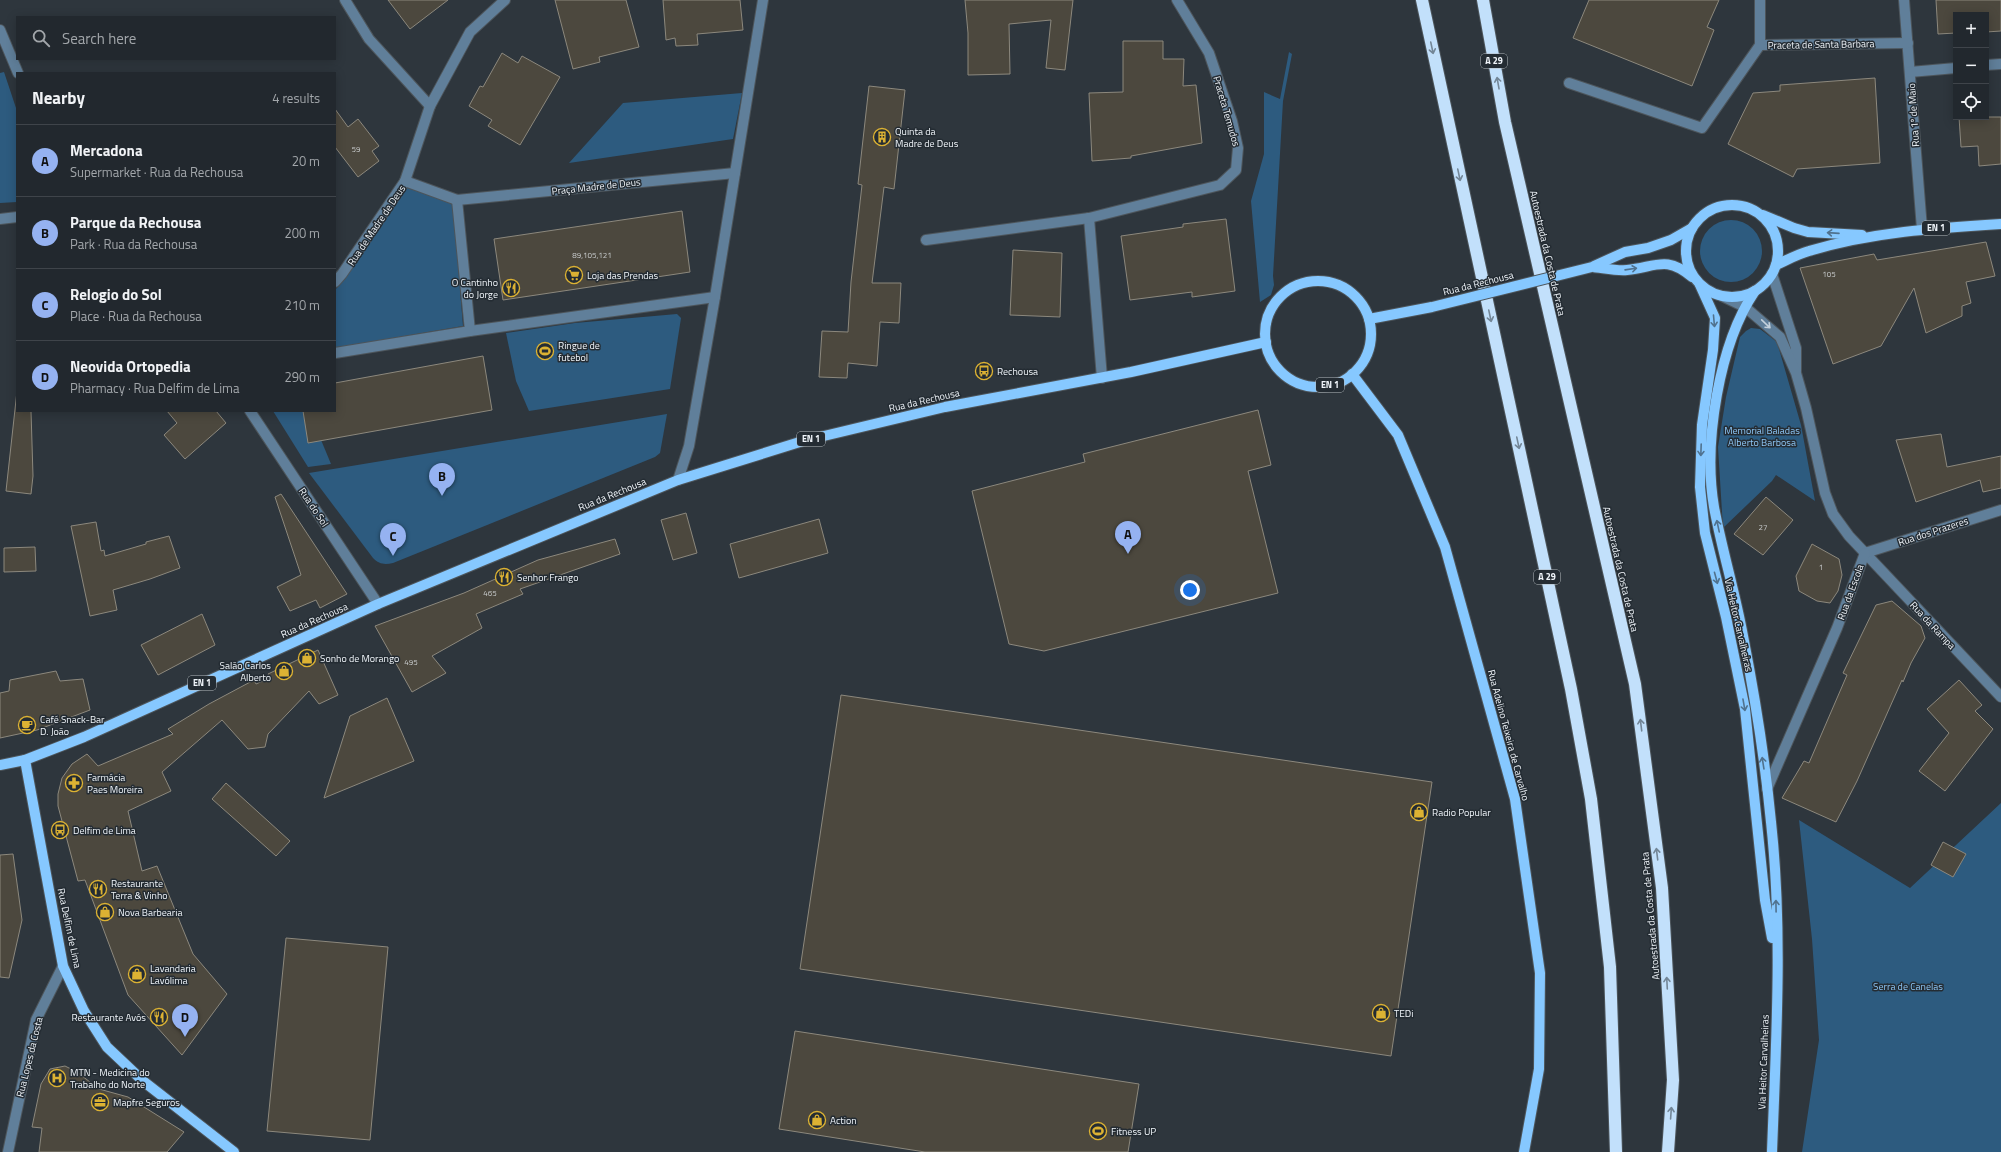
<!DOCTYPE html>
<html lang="en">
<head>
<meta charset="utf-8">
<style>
	:root { --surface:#22282e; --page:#2e343a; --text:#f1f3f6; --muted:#a2a6aa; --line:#3f444a; --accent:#95b2f1 }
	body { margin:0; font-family:"Titillium Web",sans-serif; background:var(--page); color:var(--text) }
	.controls { position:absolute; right:12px; top:12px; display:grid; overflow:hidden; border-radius:0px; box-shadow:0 2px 10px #0003 }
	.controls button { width:36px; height:36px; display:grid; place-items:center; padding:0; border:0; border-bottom:1px solid var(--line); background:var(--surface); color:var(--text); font:20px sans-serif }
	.you { position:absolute; left:1190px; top:590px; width:14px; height:14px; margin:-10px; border:3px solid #fff; border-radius:50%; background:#1a73e8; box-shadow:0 0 0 6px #1a73e833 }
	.badge { display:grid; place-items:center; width:26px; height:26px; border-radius:50%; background:var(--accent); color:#111; font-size:13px; font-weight:700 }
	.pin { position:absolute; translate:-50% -33px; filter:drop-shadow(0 1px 2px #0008) }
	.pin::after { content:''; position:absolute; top:21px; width:14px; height:12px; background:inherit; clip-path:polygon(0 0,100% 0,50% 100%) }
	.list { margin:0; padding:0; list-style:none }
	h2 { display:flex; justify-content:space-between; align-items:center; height:52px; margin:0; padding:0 16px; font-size:17px }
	h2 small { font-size:13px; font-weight:400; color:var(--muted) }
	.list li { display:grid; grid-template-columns:26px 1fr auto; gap:12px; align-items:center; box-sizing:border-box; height:72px; padding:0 16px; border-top:1px solid var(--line) }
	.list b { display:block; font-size:15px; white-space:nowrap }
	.list p { margin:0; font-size:13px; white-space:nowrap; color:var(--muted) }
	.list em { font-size:13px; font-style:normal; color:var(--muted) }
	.icon { flex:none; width:22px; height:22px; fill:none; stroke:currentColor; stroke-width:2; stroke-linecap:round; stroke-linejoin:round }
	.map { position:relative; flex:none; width:2001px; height:1152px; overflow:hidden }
	.search { position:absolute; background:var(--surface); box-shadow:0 2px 10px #0003; left:16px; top:16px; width:320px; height:44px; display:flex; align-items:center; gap:10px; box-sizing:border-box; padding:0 14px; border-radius:0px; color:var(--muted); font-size:15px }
	.panel { position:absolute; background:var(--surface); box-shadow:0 2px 10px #0003; left:16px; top:72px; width:320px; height:340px; border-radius:0px }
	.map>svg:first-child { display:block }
</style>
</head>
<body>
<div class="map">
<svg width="2001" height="1152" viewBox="0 0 2001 1152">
	<rect width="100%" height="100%" fill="#2e363d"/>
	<!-- green -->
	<g fill="#2d5b7f">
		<polygon points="1289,52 1292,54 1283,101 1273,276 1274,285 1271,295 1260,302 1251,201 1264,154 1264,92 1280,99"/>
		<polygon points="4,72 17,111 17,202 0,203 0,73"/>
		<polygon points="742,93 733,139 569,163 623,103"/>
		<polygon points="407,187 453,203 463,326 335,348 335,290 344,280"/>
		<circle cx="1731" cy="251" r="31"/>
		<polygon points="677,314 681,318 670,389 529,411 516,381 506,333 575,323"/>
		<polygon points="1751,328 1760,329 1777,342 1801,425 1815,501 1776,475 1772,481 1723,528 1718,447 1726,397 1740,337 1746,331"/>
		<polygon points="273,411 309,411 331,464 308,467"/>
		<path d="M 667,414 L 660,453 L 655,457 L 393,563 C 384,565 379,564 373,558 L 309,473 Z"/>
		<polygon points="2001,803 2001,1152 1802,1152 1819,1040 1812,939 1799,820 1910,888"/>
	</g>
	<!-- building -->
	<g fill="#4c483e" stroke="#8c887d">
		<polygon points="388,0 448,0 410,29"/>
		<polygon points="555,0 626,0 639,47 599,57 600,62 573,69"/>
		<polygon points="663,0 740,0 743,30 697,34 698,45 676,46 675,38 666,40"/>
		<polygon points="965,0 1073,0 1065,70 1046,68 1051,20 1009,24 1010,74 968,75 968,33"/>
		<polygon points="1589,0 1719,0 1707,27 1714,30 1692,86 1573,38"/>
		<polygon points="1936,0 2001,0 2001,31 1986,32 1986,15 1956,15 1956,33 1938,34"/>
		<polygon points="1123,41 1163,41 1163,59 1184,59 1183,86 1196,85 1202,143 1131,156 1131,158 1092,161 1089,93 1123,92"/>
		<polygon points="502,53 518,63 522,56 560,77 520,145 488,126 492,120 469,106 480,86 483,87"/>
		<polygon points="1875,78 1880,163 1797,169 1793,177 1728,144 1753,93 1780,91 1780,85"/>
		<polygon points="869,86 905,90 894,189 884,187 872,283 901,283 899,323 880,322 877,366 848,363 847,378 819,377 822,331 848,332 851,282 862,185 858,184"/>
		<polygon points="335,109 348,127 358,119 379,146 372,151 379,161 358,177 335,147"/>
		<polygon points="1959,117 2001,117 2001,164 1979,166 1978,146 1961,147"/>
		<polygon points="682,211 690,272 503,300 494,239"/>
		<polygon points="1226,219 1235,291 1192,297 1192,292 1130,300 1121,236 1183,227 1183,224"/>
		<polygon points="1986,242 1995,276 1966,282 1971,303 1962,306 1962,316 1926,333 1914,288 1881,346 1833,364 1800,268 1874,254 1877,260"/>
		<polygon points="1013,250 1062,253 1060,317 1010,315"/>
		<polygon points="483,356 492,410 308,443 303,411 335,411 335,383"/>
		<polygon points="17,391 17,411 31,411 33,476 31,494 6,491"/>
		<polygon points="1258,410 1271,465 1248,471 1278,593 1044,651 1009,644 972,491 1085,462 1083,454"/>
		<polygon points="167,411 216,411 226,423 185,459 164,435 177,423"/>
		<polygon points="1941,434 1947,467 2001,456 2001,488 1983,492 1980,480 1916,502 1896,440"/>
		<polygon points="281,494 347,594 320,608 316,600 290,611 277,587 301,575 275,497"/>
		<polygon points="1766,497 1793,520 1763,555 1734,534"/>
		<polygon points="686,513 697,553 673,560 661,520"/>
		<polygon points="819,519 828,553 739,578 730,544"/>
		<polygon points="96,522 101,551 104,550 105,556 146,544 146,542 169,536 180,568 150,579 113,590 117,610 90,616 71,526"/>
		<polygon points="615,539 620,554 520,589 523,594 476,614 482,628 432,656 446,673 412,692 375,626 464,593 538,560"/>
		<polygon points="1812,544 1839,559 1842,575 1838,591 1830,603 1817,601 1799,591 1796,576"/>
		<polygon points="35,547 36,571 4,572 4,548"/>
		<polygon points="1892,601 1921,626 1925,638 1911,663 1903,682 1902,680 1857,781 1836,822 1782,798 1804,761 1809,763 1847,675 1843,673 1876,605"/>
		<polygon points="202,614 215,645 158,675 141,645"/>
		<polygon points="318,650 338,695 319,704 309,691 268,734 265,747 248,749 222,720 162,772 171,791 128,811 142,871 157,866 193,954 227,994 182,1055 128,995 85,880 78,881 58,806 58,794 62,778 72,764 87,754 98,766 173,734 168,729 209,704 254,680 256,684 270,678 268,674"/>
		<polygon points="56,671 60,681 83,679 90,710 37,730 0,738 0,693 9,691 10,680"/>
		<polygon points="1959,680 1982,705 1975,711 1993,729 1945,791 1919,771 1949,733 1927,709"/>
		<polygon points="841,695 1432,782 1391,1056 800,969"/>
		<polygon points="387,698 414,761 324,798 350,716"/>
		<polygon points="226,783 290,841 276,856 212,799"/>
		<polygon points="1943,842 1966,854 1953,877 1931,865"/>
		<polygon points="13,854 22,920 9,978 0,977 0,855"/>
		<polygon points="286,938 388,947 370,1140 267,1131"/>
		<polygon points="795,1031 1139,1084 1128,1152 925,1152 779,1129"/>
		<polygon points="65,1066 77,1072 99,1089 128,1097 184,1132 167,1152 39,1152 42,1128 32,1127 41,1084 50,1069"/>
	</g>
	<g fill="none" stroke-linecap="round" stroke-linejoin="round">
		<!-- minor casing -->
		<g stroke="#4d555b" stroke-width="12">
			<g id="minor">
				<polyline points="345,0 369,39 430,106"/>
				<polyline points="1760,0 1760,45"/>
				<polyline points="1904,0 1922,229"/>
				<polyline points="0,30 18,73"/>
				<polyline points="1760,45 1908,43"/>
				<polyline points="1986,65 2001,64"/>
				<polyline points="1910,72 1956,68"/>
				<polyline points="1569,83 1702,128 1760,45"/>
				<polyline points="405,181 457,200 735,173"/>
				<polyline points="1089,218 1102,378"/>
				<polyline points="0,219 17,217"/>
				<polyline points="926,240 1089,218 1220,185 1236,170 1238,148 1232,121 1209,53 1177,0"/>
				<polyline points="1772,274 1796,348 1796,371"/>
				<polyline points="335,282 342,274 405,181 430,106 470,32 505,0"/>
				<polyline points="1722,296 1745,307 1780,337 1796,373 1806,408 1825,493 1833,514 1849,536 2001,697"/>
				<polyline points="470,331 715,297"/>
				<polyline points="335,353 470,331 457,200"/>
				<polyline points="250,411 378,604"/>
				<polyline points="678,480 689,446 715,297 763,0"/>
				<polyline points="1865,553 2001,510"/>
				<polyline points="1767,789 1837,628 1865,553"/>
				<polyline points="8,1152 36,1020 63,966"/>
			</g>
		</g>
		<!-- major casing -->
		<g stroke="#4d555b" stroke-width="12">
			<g id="major">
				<circle cx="1732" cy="251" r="46"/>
				<polyline points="1763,215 1794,228 1808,232 1862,235"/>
				<path d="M 1776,265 C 1787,260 1798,254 1809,251 C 1872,232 1936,228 2001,224"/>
				<polyline points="1594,266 1625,252 1648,248 1671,240 1692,228"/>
				<path d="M 1592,267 C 1603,268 1616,271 1627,270 C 1656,267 1666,255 1692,277"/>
				<circle cx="1318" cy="334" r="53"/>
				<polyline points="1700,285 1715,318 1713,350 1702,425 1700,487 1705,533 1726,617 1745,709 1765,900 1772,938"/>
				<path d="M 1755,291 C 1719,344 1703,443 1714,507 C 1722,550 1735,592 1743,636 C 1755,697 1765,760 1771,822 C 1783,932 1776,1042 1772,1152"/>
				<polyline points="1369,319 1432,307"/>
				<polyline points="1352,374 1398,435 1445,547 1515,799 1540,973 1539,1069 1524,1152"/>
				<polyline points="25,760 63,966 84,1011 107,1047 143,1081 234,1152"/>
				<polyline points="0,765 25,760 84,737 378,604 678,480 803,441 945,407 1131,372 1266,342"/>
			</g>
		</g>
		<!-- highway casing -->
		<g stroke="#4d555b" stroke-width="14">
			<g id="highway">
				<polyline points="1422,0 1571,689 1591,799 1610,967 1616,1152"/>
				<polyline points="1483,0 1505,122 1635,684 1662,888 1673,1080 1668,1152"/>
			</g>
		</g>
		<!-- minor -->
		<use href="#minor" stroke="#607f9a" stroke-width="10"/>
		<!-- major -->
		<use href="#major" stroke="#86c8ff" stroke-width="10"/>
		<!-- highway -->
		<use href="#highway" stroke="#c2e0fb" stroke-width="12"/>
		<!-- major-bridge casing -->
		<g stroke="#4d555b" stroke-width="12" stroke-linecap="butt">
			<polyline id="major-bridge" points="1432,307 1592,267"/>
		</g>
		<!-- major-bridge -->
		<use href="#major-bridge" stroke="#86c8ff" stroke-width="10"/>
	</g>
	<!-- one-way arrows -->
	<defs><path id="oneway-shaft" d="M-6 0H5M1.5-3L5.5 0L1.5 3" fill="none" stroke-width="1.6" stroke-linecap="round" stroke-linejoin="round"/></defs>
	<g stroke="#738697">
		<use href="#oneway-shaft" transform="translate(1432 48) rotate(78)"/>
		<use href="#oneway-shaft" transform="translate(1498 83) rotate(-100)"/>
		<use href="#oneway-shaft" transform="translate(1459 175) rotate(78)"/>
		<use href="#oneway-shaft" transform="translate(1490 316) rotate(78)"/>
		<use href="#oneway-shaft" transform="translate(1518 443) rotate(78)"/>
		<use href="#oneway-shaft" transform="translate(1641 725) rotate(-97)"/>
		<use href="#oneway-shaft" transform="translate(1657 854) rotate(-97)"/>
		<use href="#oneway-shaft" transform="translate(1667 983) rotate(-93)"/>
		<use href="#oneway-shaft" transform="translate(1671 1113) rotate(-86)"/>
	</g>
	<g stroke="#50728f">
		<use href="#oneway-shaft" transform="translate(1833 233) rotate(-176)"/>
		<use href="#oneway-shaft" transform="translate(1631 269) rotate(-8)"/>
		<use href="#oneway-shaft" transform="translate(1714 321) rotate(85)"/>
		<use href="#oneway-shaft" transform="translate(1701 450) rotate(92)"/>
		<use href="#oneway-shaft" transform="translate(1718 526) rotate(-102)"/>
		<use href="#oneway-shaft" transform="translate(1716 578) rotate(75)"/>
		<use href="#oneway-shaft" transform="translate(1744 705) rotate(80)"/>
		<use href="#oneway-shaft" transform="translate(1763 763) rotate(-99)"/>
		<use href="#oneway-shaft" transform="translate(1776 906) rotate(-91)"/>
	</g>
	<use stroke="#c5d2dd" href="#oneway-shaft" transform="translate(1766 324) rotate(44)"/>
	<!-- icons -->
	<defs>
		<g id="building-ring" transform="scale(0.9)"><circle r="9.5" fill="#242c33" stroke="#dcb233" stroke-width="1.5"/><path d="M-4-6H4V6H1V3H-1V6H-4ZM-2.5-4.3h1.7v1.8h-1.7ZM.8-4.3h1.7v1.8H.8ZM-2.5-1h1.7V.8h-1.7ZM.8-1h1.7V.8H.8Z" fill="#dcb233"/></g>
		<g id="supermarket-ring" transform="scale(0.9)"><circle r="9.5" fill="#242c33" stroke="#dcb233" stroke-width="1.5"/><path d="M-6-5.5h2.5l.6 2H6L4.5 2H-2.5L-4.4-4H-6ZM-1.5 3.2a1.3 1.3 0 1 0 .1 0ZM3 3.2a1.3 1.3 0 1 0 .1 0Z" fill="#dcb233"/></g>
		<g id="restaurant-ring" transform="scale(0.9)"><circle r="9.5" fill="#242c33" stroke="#dcb233" stroke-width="1.5"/><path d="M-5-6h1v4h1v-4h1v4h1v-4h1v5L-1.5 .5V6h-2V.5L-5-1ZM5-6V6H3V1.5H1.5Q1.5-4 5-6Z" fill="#dcb233"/></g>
		<g id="stadium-ring" transform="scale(0.9)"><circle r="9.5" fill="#242c33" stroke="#dcb233" stroke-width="1.5"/><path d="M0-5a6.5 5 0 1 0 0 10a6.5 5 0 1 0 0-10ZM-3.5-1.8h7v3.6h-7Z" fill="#dcb233"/></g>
		<g id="bus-ring" transform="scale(0.9)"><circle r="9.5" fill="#242c33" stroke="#dcb233" stroke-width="1.5"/><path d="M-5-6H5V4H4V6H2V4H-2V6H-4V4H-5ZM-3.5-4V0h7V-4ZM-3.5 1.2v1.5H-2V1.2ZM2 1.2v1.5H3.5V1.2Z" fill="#dcb233"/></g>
		<g id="shop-ring" transform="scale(0.9)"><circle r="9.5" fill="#242c33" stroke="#dcb233" stroke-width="1.5"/><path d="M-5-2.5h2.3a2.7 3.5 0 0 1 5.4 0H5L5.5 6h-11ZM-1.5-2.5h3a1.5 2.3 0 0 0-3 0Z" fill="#dcb233"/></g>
		<g id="cafe-ring" transform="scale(0.9)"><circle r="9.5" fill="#242c33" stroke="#dcb233" stroke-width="1.5"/><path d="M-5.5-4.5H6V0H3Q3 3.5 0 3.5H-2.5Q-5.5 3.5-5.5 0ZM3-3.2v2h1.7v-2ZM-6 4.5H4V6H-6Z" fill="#dcb233"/></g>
		<g id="pharmacy-ring" transform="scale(0.9)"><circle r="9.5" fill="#242c33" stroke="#dcb233" stroke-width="1.5"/><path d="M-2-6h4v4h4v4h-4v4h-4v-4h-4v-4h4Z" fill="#dcb233"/></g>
		<g id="hospital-ring" transform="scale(0.9)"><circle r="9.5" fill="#242c33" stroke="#dcb233" stroke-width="1.5"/><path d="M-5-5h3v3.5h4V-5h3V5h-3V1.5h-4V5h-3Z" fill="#dcb233"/></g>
		<g id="office-ring" transform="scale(0.9)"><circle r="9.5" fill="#242c33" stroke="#dcb233" stroke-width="1.5"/><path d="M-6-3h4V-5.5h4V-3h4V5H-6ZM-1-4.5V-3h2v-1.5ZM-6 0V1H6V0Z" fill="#dcb233"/></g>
	</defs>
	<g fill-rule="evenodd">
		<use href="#building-ring" x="882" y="137"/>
		<use href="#supermarket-ring" x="574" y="275"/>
		<use href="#restaurant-ring" x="511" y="288"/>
		<use href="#stadium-ring" x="545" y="351"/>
		<use href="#bus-ring" x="984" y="371"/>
		<use href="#restaurant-ring" x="504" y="577"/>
		<use href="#shop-ring" x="307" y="658"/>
		<use href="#shop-ring" x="284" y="671"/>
		<use href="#cafe-ring" x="27" y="725"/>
		<use href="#pharmacy-ring" x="74" y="783"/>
		<use href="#shop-ring" x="1419" y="812"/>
		<use href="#bus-ring" x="60" y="830"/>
		<use href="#restaurant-ring" x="98" y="889"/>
		<use href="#shop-ring" x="105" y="912"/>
		<use href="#shop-ring" x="137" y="974"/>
		<use href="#shop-ring" x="1381" y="1013"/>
		<use href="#restaurant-ring" x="159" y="1017"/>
		<use href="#hospital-ring" x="57" y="1078"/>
		<use href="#office-ring" x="100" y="1102"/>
		<use href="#shop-ring" x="817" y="1120"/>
		<use href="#stadium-ring" x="1098" y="1131"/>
	</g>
	<g text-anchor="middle" stroke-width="3" stroke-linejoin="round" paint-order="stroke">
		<!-- number labels -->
		<g font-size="8" fill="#c7cacb">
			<text x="356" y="152">59</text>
			<text x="592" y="258">89,105,121</text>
			<text x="1829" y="277">105</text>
			<text x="1763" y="530">27</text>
			<text x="1821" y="570">1</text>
			<text x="490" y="596">465</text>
			<text x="411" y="665">495</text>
		</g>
		<!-- shield labels -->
		<g fill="#242c33" stroke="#b3b9be" stroke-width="1">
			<rect x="1481" y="54" width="26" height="14" rx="3"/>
			<rect x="1922" y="221" width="28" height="14" rx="3"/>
			<rect x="1316" y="378" width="28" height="14" rx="3"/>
			<rect x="797" y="432" width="28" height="14" rx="3"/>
			<rect x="1534" y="570" width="26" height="14" rx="3"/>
			<rect x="188" y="676" width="28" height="14" rx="3"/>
		</g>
		<g font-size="9" font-weight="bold" fill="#f0f5fa">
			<text x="1494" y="64">A 29</text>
			<text x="1936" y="231">EN 1</text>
			<text x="1330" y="388">EN 1</text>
			<text x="811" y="442">EN 1</text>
			<text x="1547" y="580">A 29</text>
			<text x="202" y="686">EN 1</text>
		</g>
		<!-- street labels -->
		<g font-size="10" fill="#f0f5fa" stroke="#242c33">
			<text transform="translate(1821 44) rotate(-1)" y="4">Praceta de Santa Barbara</text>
			<text transform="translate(1227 111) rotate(74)" y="4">Praceta Temudos</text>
			<text transform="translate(1913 115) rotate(-94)" y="4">Rua 1º de Maio</text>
			<text transform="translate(596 186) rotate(-6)" y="4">Praça Madre de Deus</text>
			<text transform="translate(376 225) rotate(-56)" y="4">Rua de Madre de Deus</text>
			<text transform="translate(1548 253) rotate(77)" y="4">Autoestrada da Costa de Prata</text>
			<text transform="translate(1478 283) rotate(-14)" y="4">Rua da Rechousa</text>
			<text transform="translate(924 400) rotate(-13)" y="4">Rua da Rechousa</text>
			<text transform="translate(612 494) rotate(-22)" y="4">Rua da Rechousa</text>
			<text transform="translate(314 507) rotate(56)" y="4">Rua do Sol</text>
			<text transform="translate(1933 531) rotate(-18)" y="4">Rua dos Prazeres</text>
			<text transform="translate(1621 569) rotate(77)" y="4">Autoestrada da Costa de Prata</text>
			<text transform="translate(1850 592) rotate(-70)" y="4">Rua da Escola</text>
			<text transform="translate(314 620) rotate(-24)" y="4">Rua da Rechousa</text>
			<text transform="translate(1739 625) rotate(77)" y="4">Via Heitor Carvalheiras</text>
			<text transform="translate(1933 625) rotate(47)" y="4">Rua da Rampa</text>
			<text transform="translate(1509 735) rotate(75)" y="4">Rua Adelino Teixeira de Carvalho</text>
			<text transform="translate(1650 916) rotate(-95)" y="4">Autoestrada da Costa de Prata</text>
			<text transform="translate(70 928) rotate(78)" y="4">Rua Delfim de Lima</text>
			<text transform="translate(29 1057) rotate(-76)" y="4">Rua Lopes da Costa</text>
			<text transform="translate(1763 1062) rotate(-88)" y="4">Via Heitor Carvalheiras</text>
		</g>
		<!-- poi labels -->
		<g font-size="10" fill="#f0f5fa" stroke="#242c33" text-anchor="start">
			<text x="895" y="135">Quinta da<tspan x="895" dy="12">Madre de Deus</tspan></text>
			<text x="587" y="279">Loja das Prendas</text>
			<text x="498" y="286" text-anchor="end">O Cantinho<tspan x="498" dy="12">do Jorge</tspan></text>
			<text x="558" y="349">Ringue de<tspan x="558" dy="12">futebol</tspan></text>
			<text x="997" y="375">Rechousa</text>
			<text x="517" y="581">Senhor Frango</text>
			<text x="320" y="662">Sonho de Morango</text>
			<text x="271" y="669" text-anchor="end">Salão Carlos<tspan x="271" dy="12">Alberto</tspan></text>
			<text x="40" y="723">Café Snack-Bar<tspan x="40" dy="12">D. João</tspan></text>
			<text x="87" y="781">Farmácia<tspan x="87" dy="12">Paes Moreira</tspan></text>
			<text x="1432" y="816">Radio Popular</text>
			<text x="73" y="834">Delfim de Lima</text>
			<text x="111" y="887">Restaurante<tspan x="111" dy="12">Terra &amp; Vinho</tspan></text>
			<text x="118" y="916">Nova Barbearia</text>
			<text x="150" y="972">Lavandaria<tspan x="150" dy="12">Lavólima</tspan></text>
			<text x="1394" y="1017">TEDi</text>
			<text x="146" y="1021" text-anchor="end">Restaurante Avós</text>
			<text x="70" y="1076">MTN - Medicina do<tspan x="70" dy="12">Trabalho do Norte</tspan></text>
			<text x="113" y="1106">Mapfre Seguros</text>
			<text x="830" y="1124">Action</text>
			<text x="1111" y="1135">Fitness UP</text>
		</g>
		<!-- park labels -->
		<g font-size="10" fill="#8ec7f7" stroke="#242c33">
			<text x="1762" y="434">Memorial Baladas<tspan x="1762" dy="12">Alberto Barbosa</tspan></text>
			<text x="1908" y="990">Serra de Canelas</text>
		</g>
	</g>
</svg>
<div class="controls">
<button>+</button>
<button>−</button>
<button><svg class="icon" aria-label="locate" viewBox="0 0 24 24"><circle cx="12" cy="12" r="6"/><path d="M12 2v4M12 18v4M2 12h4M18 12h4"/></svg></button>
</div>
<div class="you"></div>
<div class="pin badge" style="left:1128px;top:554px">A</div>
<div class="pin badge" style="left:442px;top:496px">B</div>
<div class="pin badge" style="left:393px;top:556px">C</div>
<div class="pin badge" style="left:185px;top:1037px">D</div>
<div class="search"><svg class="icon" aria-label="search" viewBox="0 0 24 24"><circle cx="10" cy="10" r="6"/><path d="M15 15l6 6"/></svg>Search here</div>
<section class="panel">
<h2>Nearby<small>4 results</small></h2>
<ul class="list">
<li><span class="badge">A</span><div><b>Mercadona</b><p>Supermarket · Rua da Rechousa</p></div><em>20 m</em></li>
<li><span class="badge">B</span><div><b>Parque da Rechousa</b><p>Park · Rua da Rechousa</p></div><em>200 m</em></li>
<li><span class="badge">C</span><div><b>Relogio do Sol</b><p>Place · Rua da Rechousa</p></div><em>210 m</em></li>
<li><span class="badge">D</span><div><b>Neovida Ortopedia</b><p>Pharmacy · Rua Delfim de Lima</p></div><em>290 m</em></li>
</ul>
</section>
</div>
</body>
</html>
